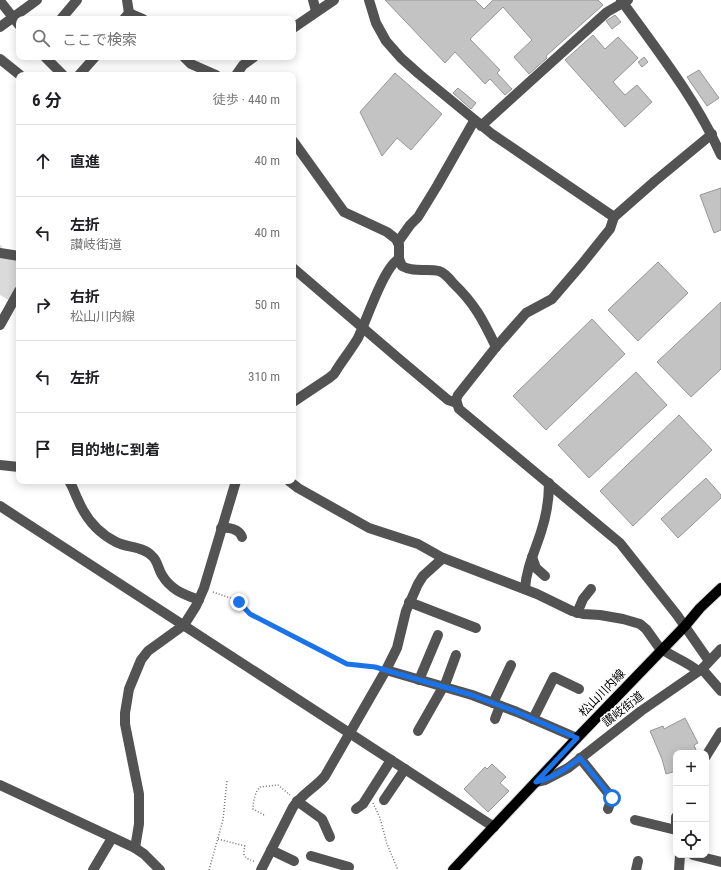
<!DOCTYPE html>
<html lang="ja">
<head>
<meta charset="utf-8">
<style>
	:root { --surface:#fff; --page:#f2f2f2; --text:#202124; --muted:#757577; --line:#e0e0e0 }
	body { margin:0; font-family:"Roboto Condensed","Noto Sans JP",sans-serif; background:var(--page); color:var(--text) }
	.controls { position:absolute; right:12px; bottom:12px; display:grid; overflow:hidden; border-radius:8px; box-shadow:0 2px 10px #0003 }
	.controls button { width:36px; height:36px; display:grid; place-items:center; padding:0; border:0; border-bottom:1px solid var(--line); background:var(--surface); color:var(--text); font:20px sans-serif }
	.stop { position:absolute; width:12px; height:12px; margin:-9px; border:3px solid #1a73e8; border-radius:50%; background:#fff }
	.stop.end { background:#1a73e8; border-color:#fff; box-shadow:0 1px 4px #0008 }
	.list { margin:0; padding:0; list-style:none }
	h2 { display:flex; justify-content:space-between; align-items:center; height:52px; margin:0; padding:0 16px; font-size:17px }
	h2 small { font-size:13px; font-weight:400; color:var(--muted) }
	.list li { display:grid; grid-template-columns:26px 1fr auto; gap:12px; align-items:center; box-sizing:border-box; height:72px; padding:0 16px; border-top:1px solid var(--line) }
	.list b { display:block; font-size:15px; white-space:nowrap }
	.list p { margin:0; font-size:13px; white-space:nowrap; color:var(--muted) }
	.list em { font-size:13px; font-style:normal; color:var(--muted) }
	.icon { flex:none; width:22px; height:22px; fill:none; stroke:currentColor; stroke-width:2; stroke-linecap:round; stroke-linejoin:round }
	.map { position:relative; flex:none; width:721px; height:870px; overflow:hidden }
	.search { position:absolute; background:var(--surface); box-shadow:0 2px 10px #0003; left:16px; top:16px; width:280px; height:44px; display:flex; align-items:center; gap:10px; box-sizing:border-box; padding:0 14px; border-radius:8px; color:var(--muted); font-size:15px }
	.panel { position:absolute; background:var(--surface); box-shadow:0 2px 10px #0003; left:16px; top:72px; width:280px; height:412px; border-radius:8px }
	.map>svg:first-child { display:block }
</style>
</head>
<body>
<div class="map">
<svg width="721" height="870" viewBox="0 0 721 870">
	<rect width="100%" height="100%" fill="#fff"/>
	<!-- green -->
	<polygon fill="#dadada" points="0,245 2,246 1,255 19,258 19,284 10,301 0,295"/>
	<!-- building -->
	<g fill="#c3c3c3" stroke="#979797">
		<polygon points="385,0 475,0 484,9 493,0 598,0 603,5 546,56 547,58 529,74 514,57 532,40 503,7 498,12 470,39 500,70 497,73 512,89 505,95 490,79 485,84 455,52 445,63"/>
		<polygon points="615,15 621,22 612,29 606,21"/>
		<polygon points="593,35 605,49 618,37 638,58 613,82 625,95 637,85 652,102 625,127 565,60"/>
		<polygon points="644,57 648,62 642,67 638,62"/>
		<polygon points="699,70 719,98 707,106 687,77"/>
		<polygon points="395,73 442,114 411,150 397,138 382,156 360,112"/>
		<polygon points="458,88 476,103 471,109 453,93"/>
		<polygon points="721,188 721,230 714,233 700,195"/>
		<polygon points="658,262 688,293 638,341 608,310"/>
		<polygon points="721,302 721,369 691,397 657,362"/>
		<polygon points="592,319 625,354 546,430 513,396"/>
		<polygon points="636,372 667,405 589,478 558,445"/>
		<polygon points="679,415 712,450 633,526 600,491"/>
		<polygon points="706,478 721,495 721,498 678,538 661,519"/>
		<polygon points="685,718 698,743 694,745 696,750 690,753 676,753 676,771 666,774 662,759 650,731 663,726 664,729"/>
		<polygon points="492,764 506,777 500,783 509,791 488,812 464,789 485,767 487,769"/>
	</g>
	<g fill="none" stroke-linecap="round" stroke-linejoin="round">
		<!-- major casing -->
		<g stroke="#dbdbdb" stroke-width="12">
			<polyline id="major" points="453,870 577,738 685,626 700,608 721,588"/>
		</g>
		<!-- path -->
		<g stroke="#757575" stroke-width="1.5" stroke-dasharray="1 2" stroke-linecap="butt">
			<polyline points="213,592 239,601 250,615 347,664 377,667"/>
			<polyline points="373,803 380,818 387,844 398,870"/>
			<path d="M 264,815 L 253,809 C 253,802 255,792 260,787 L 278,785 L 290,795"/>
			<path d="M 218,839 L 245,846 C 242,857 245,858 256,862"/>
			<polyline points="209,870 223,820 227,780"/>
		</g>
		<!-- minor -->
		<g stroke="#535353" stroke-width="10">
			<polyline points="313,0 316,11"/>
			<polyline points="369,0 376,23 386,41 401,58 419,74 492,134 614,217"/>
			<path d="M 621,0 C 657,50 696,99 721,155"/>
			<polyline points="0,1 19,25"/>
			<polyline points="129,13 143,19"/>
			<polyline points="61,19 77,0"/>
			<polyline points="124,19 129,13 127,0"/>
			<polyline points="0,27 37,0"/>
			<polyline points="293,28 334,0"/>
			<polyline points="45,57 63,75"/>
			<polyline points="184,57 191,64 216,75"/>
			<polyline points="0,59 20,75"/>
			<polyline points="79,75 95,57"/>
			<polyline points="236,75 243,65 254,57"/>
			<polyline points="481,126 607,12 628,0"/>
			<path d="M 293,141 L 344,212 L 387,232 L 396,239 L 399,245 L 399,259 L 402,266 C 414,273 427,268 439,271 C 445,273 449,278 453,283 C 475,304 483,320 496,347"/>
			<polyline points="398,242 410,225 418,217 437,186 474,121"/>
			<polyline points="0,253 19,256"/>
			<polyline points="293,268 398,358 448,400 457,403"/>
			<polyline points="0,325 19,291"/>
			<path d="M 293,402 L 329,378 L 334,374 C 341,362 351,350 358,338 C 366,322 384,266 399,259"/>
			<polyline points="0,465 19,467"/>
			<path d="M 69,481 C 73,487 75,494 78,500 C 86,519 98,533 116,542 C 127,548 143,546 152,556 C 158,561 158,569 162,575 C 171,590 183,594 199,600"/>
			<polyline points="289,481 298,488 369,528 418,544 443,558 537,594 572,611 583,614 600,615 623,619 640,624 646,629 661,650"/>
			<polyline points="0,506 494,827"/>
			<path d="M 221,528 C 229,527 239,529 242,537"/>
			<polyline points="532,557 536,568 545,576"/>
			<path d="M 525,589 C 526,569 535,551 541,532 C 546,517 549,499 549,483"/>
			<polyline points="409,602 476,628"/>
			<polyline points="577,613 583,599 591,589"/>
			<path d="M 662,649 C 674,658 686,661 698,671"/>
			<polyline points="709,661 677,615 620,543 459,409 456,400 458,395 496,347 526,313 552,299 582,264 610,229 614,217 655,181 712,134"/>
			<polyline points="702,669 721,691"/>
			<polyline points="386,670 472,695 517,712 577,738"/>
			<polyline points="419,680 438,635"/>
			<polyline points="493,703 511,665"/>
			<polyline points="495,719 500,706"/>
			<polyline points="533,719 554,677 579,689"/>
			<polyline points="418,731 446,682 456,655"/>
			<polyline points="706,756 721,732"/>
			<polyline points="580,758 612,798 608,809"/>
			<polyline points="536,782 545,780 568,768 641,711 702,669 721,649"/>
			<polyline points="0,785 135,848 144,854 160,870"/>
			<polyline points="384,800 405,769"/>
			<polyline points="297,801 322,819 330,837"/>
			<polyline points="356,809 363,804 391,760"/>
			<polyline points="676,817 676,827"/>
			<polyline points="635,820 676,830"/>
			<polyline points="135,848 139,824 139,794 125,724 125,713 129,689 141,660 148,651 184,625 196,606 204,588 236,481"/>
			<polyline points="271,850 294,861"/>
			<polyline points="693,855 721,862"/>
			<polyline points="311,856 349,867"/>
			<polyline points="93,870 112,838"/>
			<path d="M 261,870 L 293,807 C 302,794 316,787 325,776 L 386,670 L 397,648 L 406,611 L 418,584 L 423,576 L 443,558"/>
			<polyline points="636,870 638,861"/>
			<polyline points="679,870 680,855"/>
		</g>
		<!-- major -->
		<use href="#major" stroke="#000" stroke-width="10"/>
	</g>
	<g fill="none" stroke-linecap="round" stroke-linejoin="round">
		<!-- route -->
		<path stroke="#1a73e8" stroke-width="5" d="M 239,602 L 250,614 L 347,664 L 375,667 L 472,695 L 517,712 L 577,738 L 536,782 C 553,778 567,768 580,758 L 612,798"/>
	</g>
	<g text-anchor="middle" stroke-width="3" stroke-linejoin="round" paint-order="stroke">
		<!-- street labels -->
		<g font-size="12" fill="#000" stroke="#fff">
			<text transform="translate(602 693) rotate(-46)" y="4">松山川内線</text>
			<text transform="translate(623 709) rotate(-38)" y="4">讃岐街道</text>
		</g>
	</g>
</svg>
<div class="controls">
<button>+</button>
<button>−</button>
<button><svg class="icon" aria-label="locate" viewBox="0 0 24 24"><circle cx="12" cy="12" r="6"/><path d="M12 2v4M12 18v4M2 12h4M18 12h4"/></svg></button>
</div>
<div class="stop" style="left:612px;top:798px"></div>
<div class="stop end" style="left:239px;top:602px"></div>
<div class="search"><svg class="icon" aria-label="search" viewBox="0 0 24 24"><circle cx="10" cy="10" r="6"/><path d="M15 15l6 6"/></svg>ここで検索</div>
<section class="panel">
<h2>6 分<small>徒歩 · 440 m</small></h2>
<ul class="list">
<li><svg class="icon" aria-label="ahead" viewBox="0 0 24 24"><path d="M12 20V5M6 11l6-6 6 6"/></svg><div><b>直進</b></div><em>40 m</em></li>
<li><svg class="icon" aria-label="left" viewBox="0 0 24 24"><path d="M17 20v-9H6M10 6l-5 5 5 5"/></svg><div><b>左折</b><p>讃岐街道</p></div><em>40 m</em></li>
<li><svg class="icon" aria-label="right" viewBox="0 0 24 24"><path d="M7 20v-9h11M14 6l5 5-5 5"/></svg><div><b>右折</b><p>松山川内線</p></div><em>50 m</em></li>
<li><svg class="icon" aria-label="left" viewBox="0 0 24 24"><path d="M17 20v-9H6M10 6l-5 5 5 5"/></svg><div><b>左折</b></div><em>310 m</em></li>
<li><svg class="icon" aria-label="arrive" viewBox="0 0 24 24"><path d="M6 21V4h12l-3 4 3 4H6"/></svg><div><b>目的地に到着</b></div></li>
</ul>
</section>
</div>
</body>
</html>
